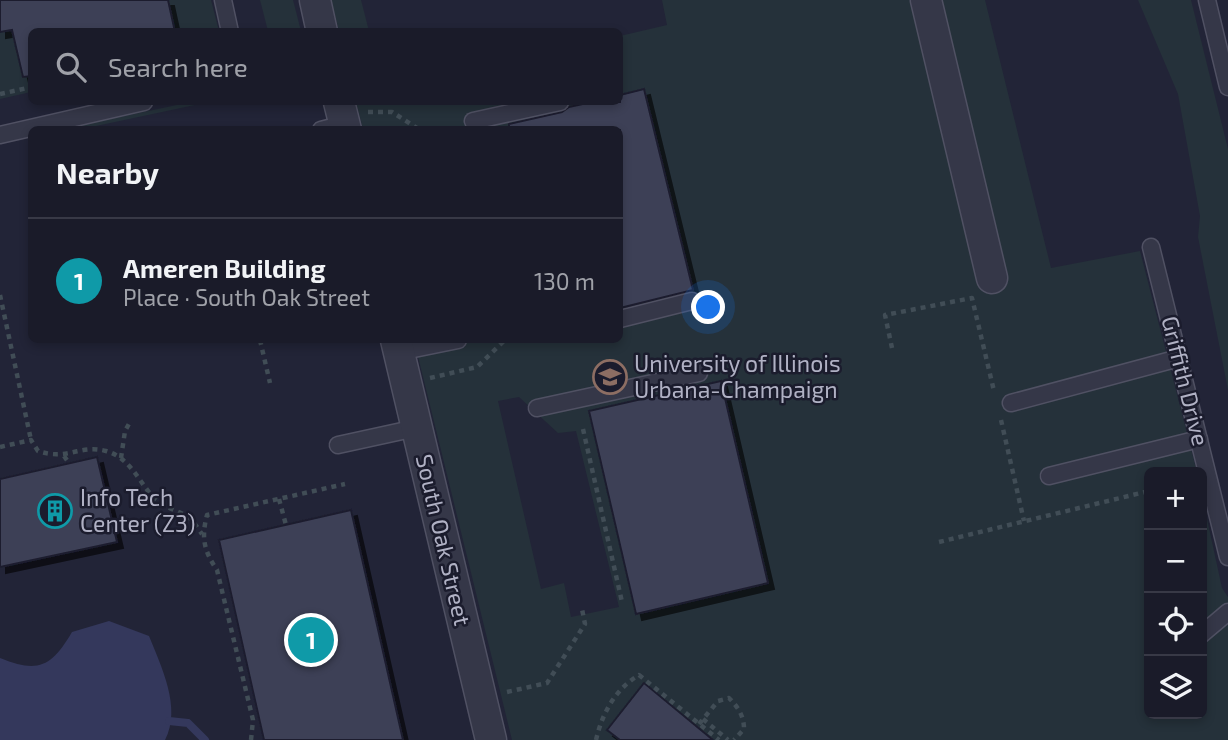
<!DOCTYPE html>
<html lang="en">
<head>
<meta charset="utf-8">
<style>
	:root { --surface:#1a1b29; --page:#232431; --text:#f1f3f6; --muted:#9fa1a8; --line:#383946; --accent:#878ef2 }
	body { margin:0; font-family:"Exo 2",sans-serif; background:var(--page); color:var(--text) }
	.controls { position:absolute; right:21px; bottom:21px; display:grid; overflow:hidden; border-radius:10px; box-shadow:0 4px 10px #0003 }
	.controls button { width:63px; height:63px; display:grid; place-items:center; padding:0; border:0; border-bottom:2px solid var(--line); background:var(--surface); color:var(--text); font:35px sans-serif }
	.you { position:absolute; left:709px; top:308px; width:24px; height:24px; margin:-18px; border:5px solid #fff; border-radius:50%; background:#1a73e8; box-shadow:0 0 0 10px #1a73e833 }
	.badge { display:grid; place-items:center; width:46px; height:46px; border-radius:50%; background:var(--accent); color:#fff; font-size:23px; font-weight:700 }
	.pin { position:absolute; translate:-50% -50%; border:4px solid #fff; box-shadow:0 2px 7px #0006 }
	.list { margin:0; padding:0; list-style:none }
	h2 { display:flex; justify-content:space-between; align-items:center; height:91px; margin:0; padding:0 28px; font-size:30px }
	h2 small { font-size:23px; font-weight:400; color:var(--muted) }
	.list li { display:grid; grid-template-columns:46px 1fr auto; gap:21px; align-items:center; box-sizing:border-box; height:126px; padding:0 28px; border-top:2px solid var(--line) }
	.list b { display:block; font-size:26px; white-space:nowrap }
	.list p { margin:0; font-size:23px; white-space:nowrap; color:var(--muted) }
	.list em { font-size:23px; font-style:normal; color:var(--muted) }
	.icon { flex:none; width:38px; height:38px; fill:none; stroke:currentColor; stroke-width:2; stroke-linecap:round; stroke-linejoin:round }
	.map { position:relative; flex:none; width:1228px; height:740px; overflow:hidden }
	.search { position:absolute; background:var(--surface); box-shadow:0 4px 10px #0003; left:28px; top:28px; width:595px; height:77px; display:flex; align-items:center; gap:18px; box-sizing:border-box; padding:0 24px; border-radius:10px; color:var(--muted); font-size:26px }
	.panel { position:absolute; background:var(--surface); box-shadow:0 4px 10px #0003; left:28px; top:126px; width:595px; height:217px; border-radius:10px }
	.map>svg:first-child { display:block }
</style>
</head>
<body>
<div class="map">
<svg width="1228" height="740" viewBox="0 0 1228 740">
	<defs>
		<filter id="shadow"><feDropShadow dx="6" dy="6" stdDeviation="0" flood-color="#0009"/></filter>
	</defs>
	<rect width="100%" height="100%" fill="#222437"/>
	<!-- green -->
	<g fill="#25313a" fill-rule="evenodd">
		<polygon points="168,0 211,0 219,31 175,31"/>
		<polygon points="260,0 293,0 301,31 268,31"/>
		<polygon points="331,0 361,0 369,31 339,31"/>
		<path d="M 662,0 L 985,0 L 1051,268 L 1140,251 L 1197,472 L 1149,472 L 1149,714 L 1202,714 L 1202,496 L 1222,588 L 1228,597 L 1228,740 L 713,740 L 644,683 L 608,729 L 620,740 L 512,740 L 414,340 L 620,340 L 620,130 L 363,129 L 356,102 L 620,102 L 620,36 L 667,25 ZM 519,397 L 558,433 L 576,431 L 619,607 L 571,617 L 564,583 L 541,589 L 498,401 Z"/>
		<polygon points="1138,0 1191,0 1228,149 1228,390 1198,237 1200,216 1178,94"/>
		<polygon points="12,30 21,69 31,67 31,92 0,99 0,32"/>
		<polygon points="191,102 209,102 82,129 63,129"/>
	</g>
	<!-- water -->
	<path fill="#34385c" d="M 109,621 L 149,636 C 161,666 182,708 165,740 L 0,740 L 0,658 C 39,674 52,666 72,632 Z"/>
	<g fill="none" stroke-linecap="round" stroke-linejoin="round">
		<!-- stream -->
		<polyline stroke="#34385c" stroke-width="8" points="169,721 188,723 205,740"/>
	</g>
	<!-- building -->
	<g fill="#3e4157" stroke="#1d1e2f" stroke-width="2" filter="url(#shadow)">
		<polygon points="0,0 168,0 175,32 32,32 32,76 23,77 12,30 0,32"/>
		<polygon points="644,89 693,290 620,308 620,130 509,130 509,124 562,112 569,107 592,102 620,102 620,95"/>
		<polygon points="721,381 768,583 636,614 589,411"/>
		<polygon points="97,457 117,542 0,567 0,479"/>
		<polygon points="351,510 403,740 264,740 219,540"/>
		<polygon points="644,683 713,740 620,740 607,730"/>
	</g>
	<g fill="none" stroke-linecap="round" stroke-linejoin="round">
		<!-- service casing -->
		<g stroke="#505163" stroke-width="19">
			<g id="service">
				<polyline points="223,0 230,32"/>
				<polyline points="1207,0 1228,87"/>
				<polyline points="473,121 560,102"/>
				<polyline points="321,130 344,124"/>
				<polyline points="0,135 144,102"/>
				<polyline points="1151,247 1228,557"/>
				<polyline points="620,319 692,301"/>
				<polyline points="399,352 458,340"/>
				<polyline points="1011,403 1179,358"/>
				<polyline points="537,408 699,373"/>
				<polyline points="338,445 416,428"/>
				<polyline points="1049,476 1199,439"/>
				<polyline points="1202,634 1228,612"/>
			</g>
		</g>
		<!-- minor casing -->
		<g stroke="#505163" stroke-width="33">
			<g id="minor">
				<polyline points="315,0 322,32"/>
				<polyline points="926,0 992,278"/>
				<polyline points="339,102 346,130"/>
				<polyline points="396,340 491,740"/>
			</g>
		</g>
		<!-- path -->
		<g stroke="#414d56" stroke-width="4.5" stroke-dasharray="5 5" stroke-linecap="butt">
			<polyline points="0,94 32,87"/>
			<polyline points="368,112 392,112 420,130"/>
			<polyline points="0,295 31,440"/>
			<polyline points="260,340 270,383"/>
			<polyline points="892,348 885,315 972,298 994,391"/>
			<polyline points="430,378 477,367 505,340"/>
			<polyline points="1001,420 1024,521"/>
			<polyline points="583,429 622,602"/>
			<path d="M 0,447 L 31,440 L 38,451 C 67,461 80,444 106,451 C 131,458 139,483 155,499 C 166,509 178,510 188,517 C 194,521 198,529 202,534"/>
			<polyline points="64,456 69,463"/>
			<polyline points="121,458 125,431 130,422"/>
			<polyline points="279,499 286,525"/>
			<polyline points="939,542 1149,491"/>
			<polyline points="507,692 547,683 585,624 582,609"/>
			<polyline points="703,719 728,740"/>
			<path d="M 699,724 L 718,701 L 729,698 C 738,707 744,716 744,729 L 734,740"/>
			<path d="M 251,740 L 253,720 L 217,570 C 204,551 201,538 207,515 L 345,484"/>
			<path d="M 596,740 C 602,714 615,689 639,675 L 719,740"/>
		</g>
		<!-- service -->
		<use href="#service" stroke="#353748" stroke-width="16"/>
		<!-- minor -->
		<use href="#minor" stroke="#353748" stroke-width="30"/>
	</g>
	<!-- icons -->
	<defs>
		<g id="university-ring" transform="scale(1.75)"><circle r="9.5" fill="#1b1c2d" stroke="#8d6e63" stroke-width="1.5"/><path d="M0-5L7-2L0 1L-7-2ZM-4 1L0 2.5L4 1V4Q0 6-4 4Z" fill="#8d6e63"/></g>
		<g id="building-ring" transform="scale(1.75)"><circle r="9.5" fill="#1b1c2d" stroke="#0f9aa8" stroke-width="1.5"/><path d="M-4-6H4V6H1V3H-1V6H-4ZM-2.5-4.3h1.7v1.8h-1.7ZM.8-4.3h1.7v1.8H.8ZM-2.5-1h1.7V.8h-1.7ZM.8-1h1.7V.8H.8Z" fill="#0f9aa8"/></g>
	</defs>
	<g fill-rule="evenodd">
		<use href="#university-ring" x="610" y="377"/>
		<use href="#building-ring" x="55" y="511"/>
	</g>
	<g text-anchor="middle" stroke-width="5" stroke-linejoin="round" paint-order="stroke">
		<!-- poi labels -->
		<g font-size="23" fill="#b0b1c4" stroke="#1b1c2d" text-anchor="start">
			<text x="634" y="372">University of Illinois<tspan x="634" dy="26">Urbana-Champaign</tspan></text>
			<text x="80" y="506">Info Tech<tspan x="80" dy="26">Center (Z3)</tspan></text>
		</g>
		<!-- street labels -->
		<g font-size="23" fill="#b0b1c4" stroke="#1b1c2d">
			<text transform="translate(1185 381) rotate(76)" y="8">Griffith Drive</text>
			<text transform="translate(443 540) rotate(77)" y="8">South Oak Street</text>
		</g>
	</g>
</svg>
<div class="controls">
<button>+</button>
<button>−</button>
<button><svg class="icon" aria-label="locate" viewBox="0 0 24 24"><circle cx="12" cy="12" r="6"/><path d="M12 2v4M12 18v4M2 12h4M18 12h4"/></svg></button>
<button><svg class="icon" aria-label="layers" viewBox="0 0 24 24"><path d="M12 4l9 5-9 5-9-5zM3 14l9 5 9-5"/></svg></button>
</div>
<div class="you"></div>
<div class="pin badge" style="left:311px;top:640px;background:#0f9aa8">1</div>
<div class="search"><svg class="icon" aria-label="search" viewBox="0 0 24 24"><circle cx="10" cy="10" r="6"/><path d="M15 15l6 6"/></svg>Search here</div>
<section class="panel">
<h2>Nearby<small></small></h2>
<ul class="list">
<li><span class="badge" style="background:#0f9aa8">1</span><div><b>Ameren Building</b><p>Place · South Oak Street</p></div><em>130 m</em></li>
</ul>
</section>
</div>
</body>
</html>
